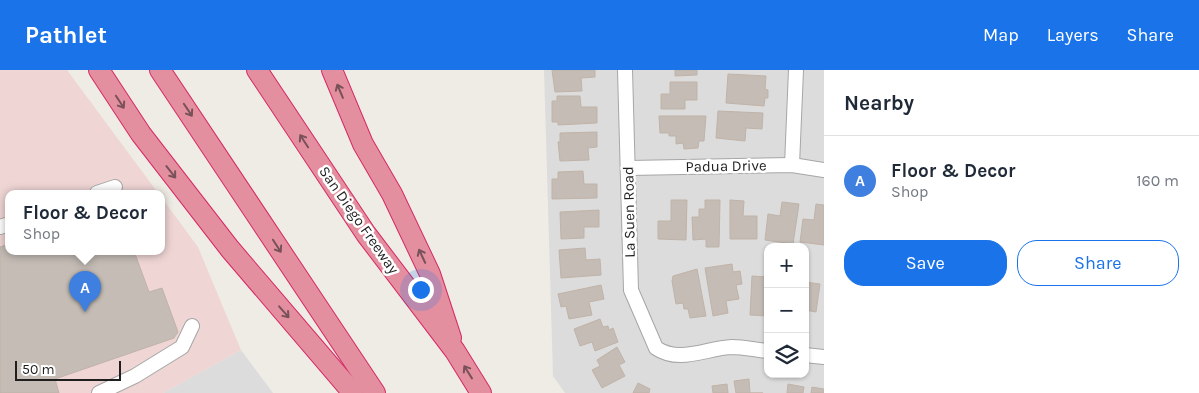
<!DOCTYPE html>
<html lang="en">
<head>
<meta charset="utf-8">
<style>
	:root { --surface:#fff; --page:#f6f6f7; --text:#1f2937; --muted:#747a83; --line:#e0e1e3; --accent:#1a73e8 }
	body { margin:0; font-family:Karla,sans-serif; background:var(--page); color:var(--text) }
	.controls { position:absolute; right:15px; bottom:15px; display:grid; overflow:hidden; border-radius:10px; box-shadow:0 1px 4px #0004 }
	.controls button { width:45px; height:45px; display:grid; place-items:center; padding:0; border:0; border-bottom:1px solid var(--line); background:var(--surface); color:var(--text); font:25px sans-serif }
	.scale { position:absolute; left:15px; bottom:12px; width:106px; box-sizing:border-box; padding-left:5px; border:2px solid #1f1f1f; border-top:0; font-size:14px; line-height:18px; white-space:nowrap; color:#1f1f1f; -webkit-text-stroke:4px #fff; paint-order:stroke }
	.you { position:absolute; left:420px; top:219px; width:18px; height:18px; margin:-12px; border:4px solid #fff; border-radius:50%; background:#1a73e8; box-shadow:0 0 0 8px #1a73e833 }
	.badge { display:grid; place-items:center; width:32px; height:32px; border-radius:50%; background:var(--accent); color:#fff; font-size:16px; font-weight:700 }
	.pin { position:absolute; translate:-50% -41px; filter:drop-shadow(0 1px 2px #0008) }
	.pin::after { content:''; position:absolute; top:26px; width:18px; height:15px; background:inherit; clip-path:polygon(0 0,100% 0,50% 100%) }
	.popup { position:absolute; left:5px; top:120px; width:160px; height:65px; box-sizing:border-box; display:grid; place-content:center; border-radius:10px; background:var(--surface); filter:drop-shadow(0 1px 4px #0005); font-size:16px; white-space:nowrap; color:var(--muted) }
	.popup b { font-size:19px; color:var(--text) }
	.popup::after { content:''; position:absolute; left:50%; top:100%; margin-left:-10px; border:10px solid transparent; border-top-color:var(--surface) }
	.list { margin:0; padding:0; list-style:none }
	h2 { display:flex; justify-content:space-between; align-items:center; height:65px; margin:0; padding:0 20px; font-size:21px }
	h2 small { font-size:16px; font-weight:400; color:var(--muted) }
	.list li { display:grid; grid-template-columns:32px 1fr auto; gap:15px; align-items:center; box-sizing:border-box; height:90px; padding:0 20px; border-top:1px solid var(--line) }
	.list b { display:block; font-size:19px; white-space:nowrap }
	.list p { margin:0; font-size:16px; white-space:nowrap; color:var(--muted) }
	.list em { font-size:16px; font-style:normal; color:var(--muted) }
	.actions { display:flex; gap:10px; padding:15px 20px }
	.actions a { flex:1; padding:11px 0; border:1px solid var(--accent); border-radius:20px; text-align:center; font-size:18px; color:var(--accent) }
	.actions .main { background:var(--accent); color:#fff }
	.icon { flex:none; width:28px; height:28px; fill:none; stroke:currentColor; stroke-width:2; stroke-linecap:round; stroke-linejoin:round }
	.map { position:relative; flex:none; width:824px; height:323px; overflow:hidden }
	header { display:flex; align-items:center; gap:30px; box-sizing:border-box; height:70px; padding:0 25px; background:var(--accent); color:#fff }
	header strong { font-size:24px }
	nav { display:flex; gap:28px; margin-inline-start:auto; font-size:18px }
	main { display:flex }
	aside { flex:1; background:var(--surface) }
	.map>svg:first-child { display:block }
</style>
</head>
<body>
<header>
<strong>Pathlet</strong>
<nav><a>Map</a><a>Layers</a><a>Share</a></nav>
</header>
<main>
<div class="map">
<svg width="824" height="323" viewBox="0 0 824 323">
	<rect width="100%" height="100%" fill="#efece5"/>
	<!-- residential -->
	<g fill="#dddcdc" fill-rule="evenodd">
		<path d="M 544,0 L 824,0 L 824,323 L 565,323 L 553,306 ZM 768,177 L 805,177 L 805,304 L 768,304 Z"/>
		<polygon points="241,280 273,323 163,323"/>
	</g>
	<!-- commercial -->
	<polygon fill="#efd6d5" points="0,0 67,0 158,123 9,123 9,181 161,181 161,127 198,177 241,280 163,323 0,323"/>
	<!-- building -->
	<g fill="#c4bcb5" stroke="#c0b3a8">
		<polygon points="552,0 595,0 595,7 581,8 582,21 555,22"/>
		<polygon points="675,0 697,0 697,5 675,6"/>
		<polygon points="728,4 766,6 765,19 768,20 768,28 765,28 764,36 726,33"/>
		<polygon points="670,12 697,12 697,30 685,30 685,39 661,39 661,24 670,24"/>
		<polygon points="557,26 580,26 581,37 597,37 597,53 558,55 558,52 552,52 552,31 557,31"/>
		<polygon points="718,41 763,43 762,59 746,58 745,71 716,68"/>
		<polygon points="659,46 706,46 704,71 699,71 698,78 684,79 683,73 676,74 676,66 669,66 669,63 660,63"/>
		<polygon points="597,62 597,77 588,78 589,90 560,91 558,72 560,72 560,63"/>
		<polygon points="583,101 584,114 597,114 597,128 552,129 552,109 558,109 558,102"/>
		<polygon points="671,130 687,130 686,170 658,169 658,151 671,151"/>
		<polygon points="705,130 720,130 719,177 706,177 706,169 693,170 692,147 699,147 699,139 705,139"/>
		<polygon points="730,130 744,131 743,146 757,146 757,169 730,169"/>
		<polygon points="782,132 799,134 793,174 765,170 768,144 780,146"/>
		<polygon points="816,134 824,135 824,175 800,172 803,149 814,150"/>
		<polygon points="599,140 599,157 584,157 584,168 561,169 560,142"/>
		<polygon points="9,174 9,181 134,181 149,222 162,218 178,262 174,268 55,309 59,323 0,323 0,177"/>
		<polygon points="585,178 586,190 600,189 601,205 561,208 559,180"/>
		<polygon points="732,194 733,202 740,201 742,214 736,215 739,229 726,231 728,243 713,246 705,198"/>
		<polygon points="697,199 706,246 690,248 688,239 684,239 683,233 676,234 672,211 673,206"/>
		<polygon points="752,206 768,207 767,246 750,245"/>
		<polygon points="805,212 820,214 816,242 805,240"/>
		<polygon points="601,215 604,229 589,232 592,245 569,249 566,236 561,237 558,224"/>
		<polygon points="600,249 603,257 608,256 609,260 613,258 618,272 595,281 592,272 580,276 574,259"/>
		<polygon points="617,277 625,292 619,295 625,306 602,318 592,300 600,296 597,290"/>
		<polygon points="749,309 750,323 763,323 736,323 734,311"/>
		<polygon points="638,313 650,319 649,323 633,323"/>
		<polygon points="727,314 728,323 713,323 712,316"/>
		<polygon points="788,314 804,317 803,323 787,323"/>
		<polygon points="812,317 824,319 824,323 811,323"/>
	</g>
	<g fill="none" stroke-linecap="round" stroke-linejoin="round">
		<!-- minor casing -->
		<g stroke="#a6a6a6" stroke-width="16">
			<g id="minor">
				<path d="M 625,0 L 631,220 L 656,278 C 680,294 706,278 732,277 C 744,277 756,280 768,281"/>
				<polyline points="792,95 796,0"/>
				<polyline points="629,98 792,95 824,100"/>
				<polyline points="97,123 115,117"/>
				<polyline points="0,157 9,154"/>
				<polyline points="805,285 824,287"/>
				<polyline points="99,323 135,306 182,277 192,256"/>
			</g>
		</g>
		<!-- highway casing -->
		<g stroke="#d62965" stroke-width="22">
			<g id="highway">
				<polyline points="99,0 141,64 230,179 353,323"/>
				<polyline points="160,0 375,323"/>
				<polyline points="257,0 366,164 455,281 481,323"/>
				<polyline points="332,0 363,74 392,124 430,204 451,268"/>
			</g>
		</g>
		<!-- minor -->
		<use href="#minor" stroke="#fff" stroke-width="14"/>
		<!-- highway -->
		<use href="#highway" stroke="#e48f9f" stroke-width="20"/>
	</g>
	<!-- one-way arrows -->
	<defs><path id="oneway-shaft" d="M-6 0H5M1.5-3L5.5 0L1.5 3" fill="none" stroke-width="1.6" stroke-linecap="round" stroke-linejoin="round" transform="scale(1.25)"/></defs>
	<g stroke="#785159">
		<use href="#oneway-shaft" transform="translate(340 21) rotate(-113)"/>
		<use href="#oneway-shaft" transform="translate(120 32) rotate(57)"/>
		<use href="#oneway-shaft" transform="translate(188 40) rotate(56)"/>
		<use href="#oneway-shaft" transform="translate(304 71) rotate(-123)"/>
		<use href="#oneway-shaft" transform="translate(171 102) rotate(52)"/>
		<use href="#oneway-shaft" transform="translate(277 176) rotate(57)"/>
		<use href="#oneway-shaft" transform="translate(422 186) rotate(-115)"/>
		<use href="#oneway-shaft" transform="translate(284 242) rotate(49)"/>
		<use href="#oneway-shaft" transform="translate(468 302) rotate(-122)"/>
	</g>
	<g text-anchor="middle" stroke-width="5" stroke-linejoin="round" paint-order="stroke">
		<!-- street labels -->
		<g font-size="15" fill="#1f1f1f" stroke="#fff">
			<text transform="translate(726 96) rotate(-1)" y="5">Padua Drive</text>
			<text transform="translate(629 142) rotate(-91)" y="5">La Suen Road</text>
			<text transform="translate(359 150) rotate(55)" y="5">San Diego Freeway</text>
		</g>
	</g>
</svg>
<div class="controls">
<button>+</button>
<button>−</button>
<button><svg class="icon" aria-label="layers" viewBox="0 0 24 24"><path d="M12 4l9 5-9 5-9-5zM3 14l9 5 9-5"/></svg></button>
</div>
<div class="scale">50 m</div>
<div class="you"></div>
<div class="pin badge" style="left:85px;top:242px;background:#3f7fe0">A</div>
<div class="popup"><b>Floor &amp; Decor</b>Shop</div>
</div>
<aside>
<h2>Nearby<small></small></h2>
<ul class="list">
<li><span class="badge" style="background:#3f7fe0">A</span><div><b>Floor &amp; Decor</b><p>Shop</p></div><em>160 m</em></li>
</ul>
<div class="actions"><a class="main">Save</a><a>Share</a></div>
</aside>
</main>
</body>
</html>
